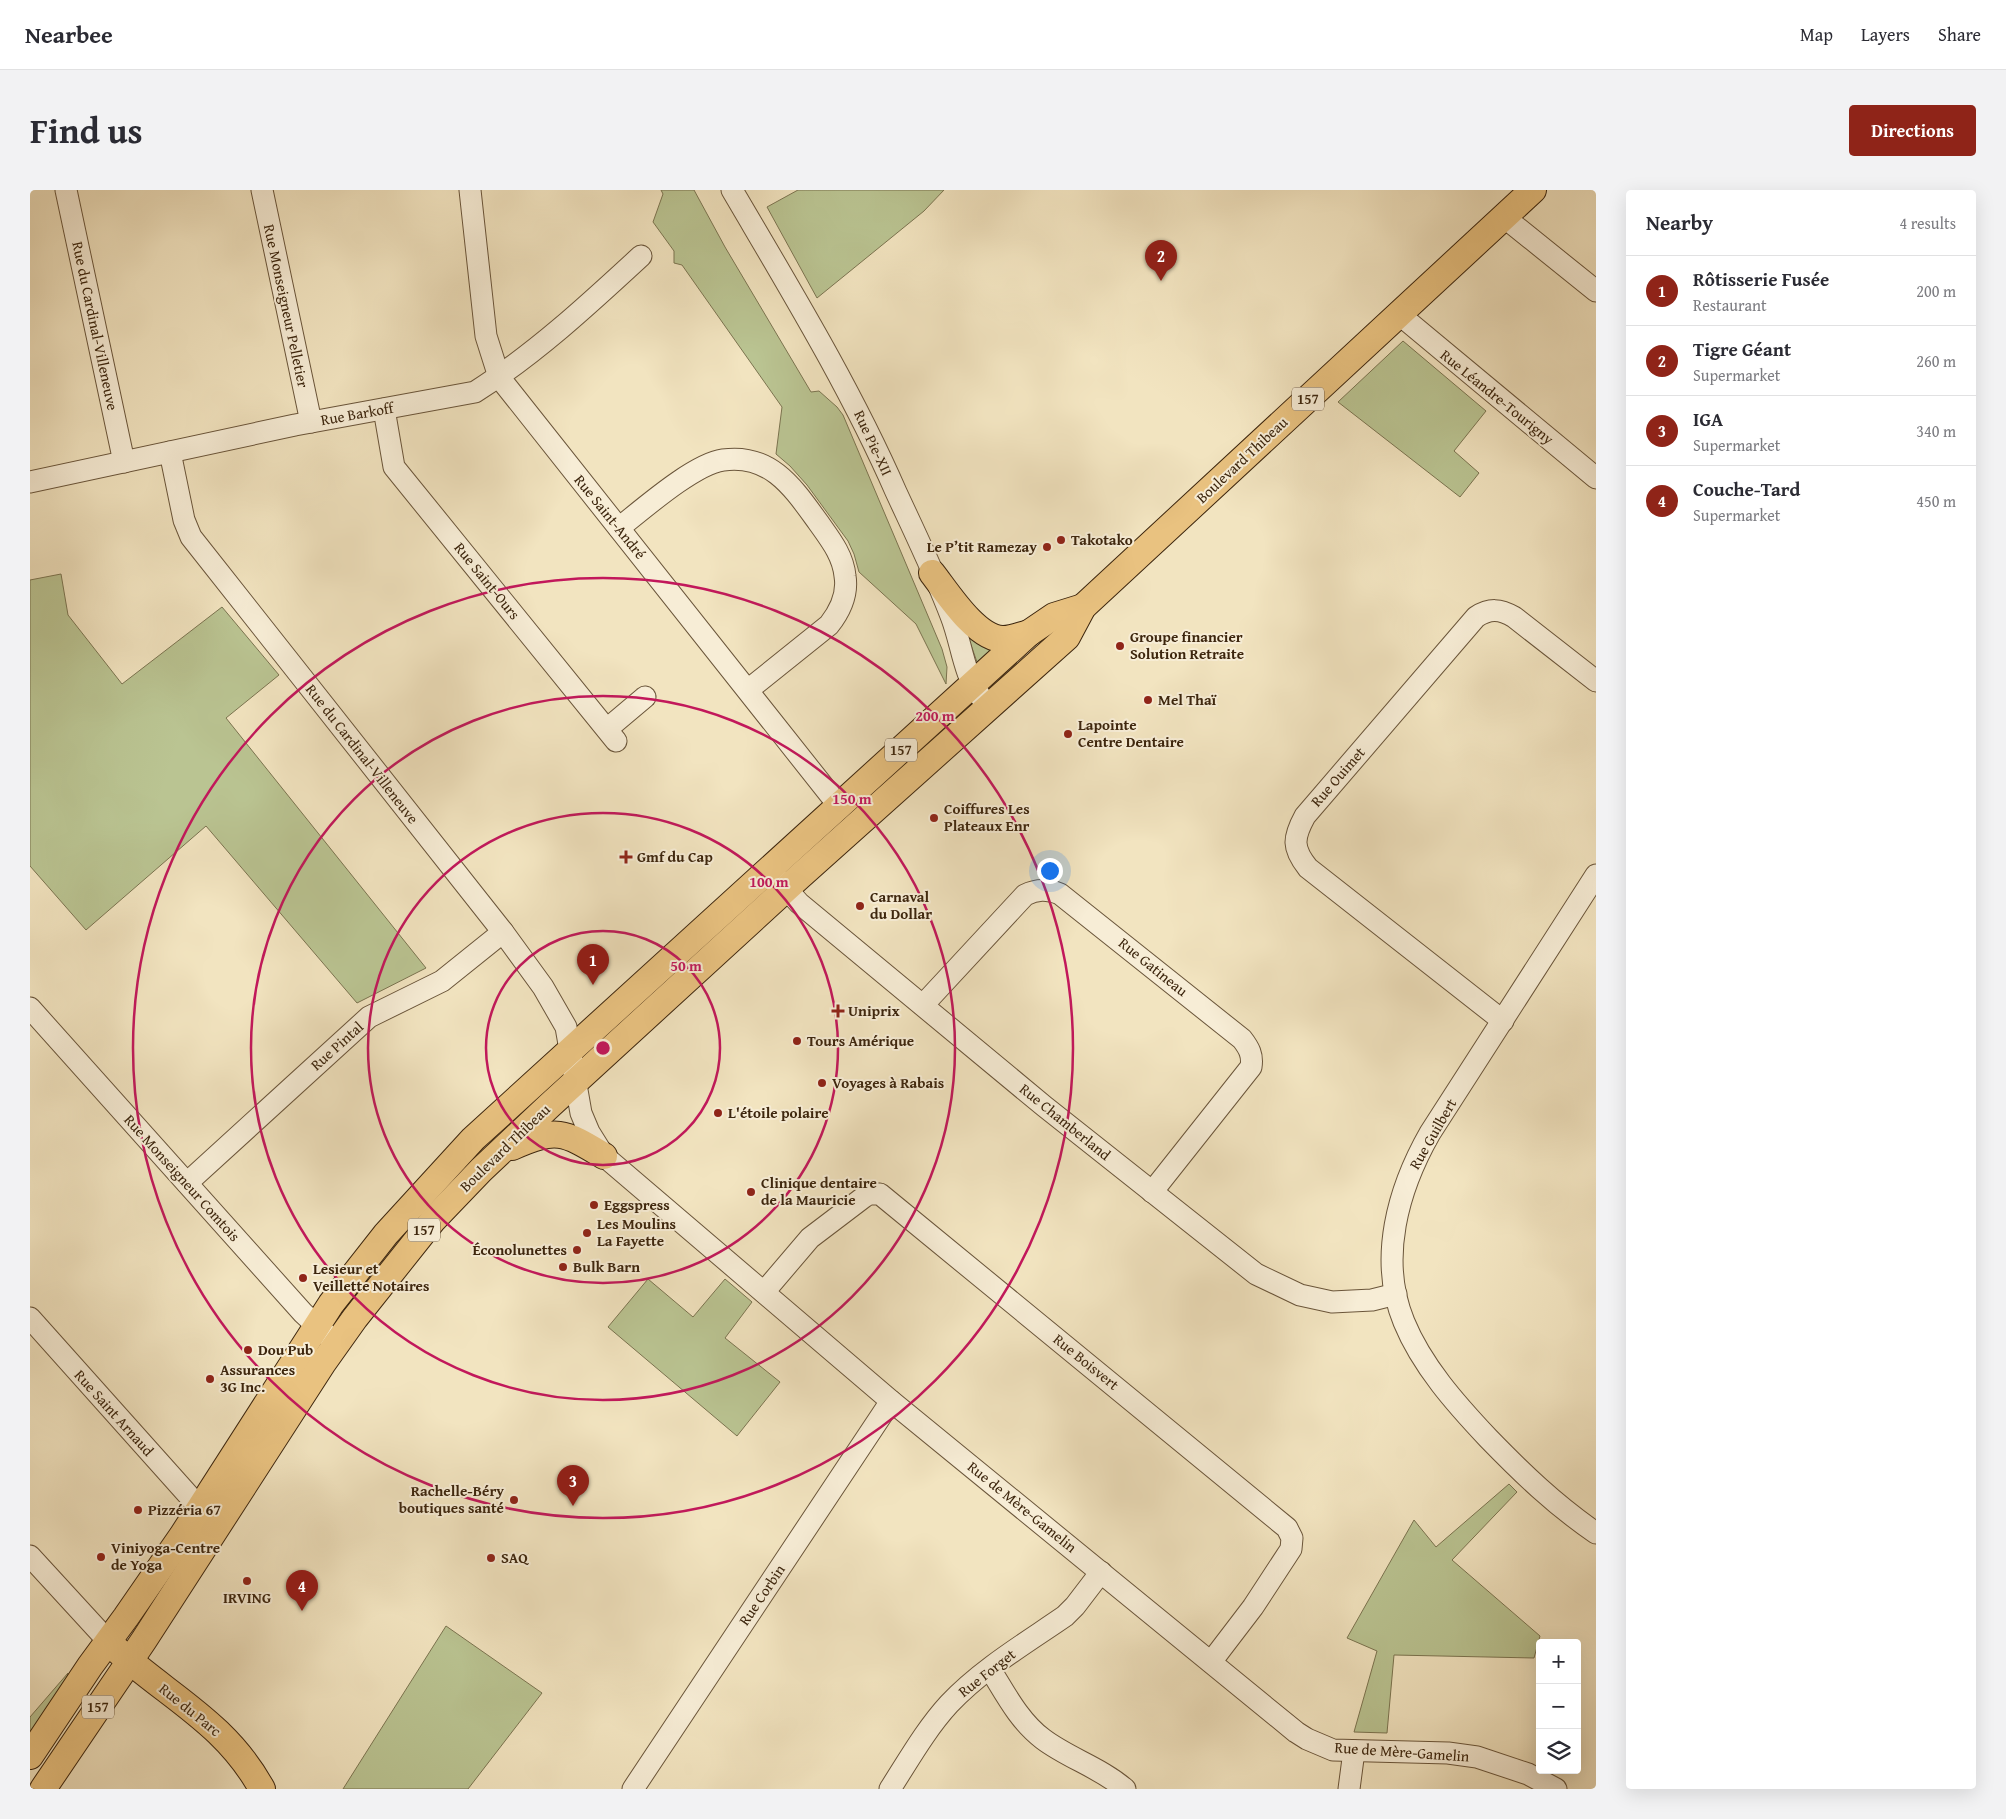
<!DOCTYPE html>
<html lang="en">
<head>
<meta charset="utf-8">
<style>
	:root { --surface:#fff; --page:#f2f2f3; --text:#2b2b33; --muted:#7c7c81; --line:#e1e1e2; --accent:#8f2418 }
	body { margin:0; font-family:"Gentium Book Plus",serif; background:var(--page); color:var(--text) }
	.controls { position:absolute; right:15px; bottom:15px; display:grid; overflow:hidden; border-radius:5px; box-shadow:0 5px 20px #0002 }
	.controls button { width:45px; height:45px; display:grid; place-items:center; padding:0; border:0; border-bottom:1px solid var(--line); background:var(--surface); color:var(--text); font:25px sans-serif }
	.you { position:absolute; left:1019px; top:680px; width:18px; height:18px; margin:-12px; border:4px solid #fff; border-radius:50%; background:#1a73e8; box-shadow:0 0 0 8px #1a73e833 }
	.badge { display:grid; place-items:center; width:32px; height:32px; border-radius:50%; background:var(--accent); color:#fff; font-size:16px; font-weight:700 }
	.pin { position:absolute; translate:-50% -41px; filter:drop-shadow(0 1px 2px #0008) }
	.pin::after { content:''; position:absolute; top:26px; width:18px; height:15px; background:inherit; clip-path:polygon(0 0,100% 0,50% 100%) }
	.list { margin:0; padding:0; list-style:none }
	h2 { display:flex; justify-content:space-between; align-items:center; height:65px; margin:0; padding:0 20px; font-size:21px }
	h2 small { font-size:16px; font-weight:400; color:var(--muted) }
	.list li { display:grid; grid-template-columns:32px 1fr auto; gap:15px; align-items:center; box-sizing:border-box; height:70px; padding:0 20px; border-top:1px solid var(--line) }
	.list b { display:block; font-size:19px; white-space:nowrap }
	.list p { margin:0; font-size:16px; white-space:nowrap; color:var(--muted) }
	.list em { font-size:16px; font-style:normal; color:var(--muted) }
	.icon { flex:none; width:28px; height:28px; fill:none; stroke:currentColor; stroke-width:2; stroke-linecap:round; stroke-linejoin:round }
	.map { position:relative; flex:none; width:1566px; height:1599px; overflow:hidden; border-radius:5px }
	header { display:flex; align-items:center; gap:30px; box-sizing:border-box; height:70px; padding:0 25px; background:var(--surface); border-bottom:1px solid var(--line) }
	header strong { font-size:24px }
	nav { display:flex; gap:28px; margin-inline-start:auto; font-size:18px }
	.intro { display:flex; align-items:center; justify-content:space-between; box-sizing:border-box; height:120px; padding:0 30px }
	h1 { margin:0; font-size:35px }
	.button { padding:12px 22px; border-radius:5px; background:var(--accent); color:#fff; font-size:18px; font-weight:700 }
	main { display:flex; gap:30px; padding:0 30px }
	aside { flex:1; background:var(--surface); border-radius:5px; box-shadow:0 5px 20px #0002 }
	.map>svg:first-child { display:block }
</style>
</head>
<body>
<header>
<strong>Nearbee</strong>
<nav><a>Map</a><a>Layers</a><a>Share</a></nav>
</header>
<div class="intro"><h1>Find us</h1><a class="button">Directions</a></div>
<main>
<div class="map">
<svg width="1566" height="1599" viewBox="0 0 1566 1599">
	<rect width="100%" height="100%" fill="#f2e4c0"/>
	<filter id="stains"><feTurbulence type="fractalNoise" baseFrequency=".004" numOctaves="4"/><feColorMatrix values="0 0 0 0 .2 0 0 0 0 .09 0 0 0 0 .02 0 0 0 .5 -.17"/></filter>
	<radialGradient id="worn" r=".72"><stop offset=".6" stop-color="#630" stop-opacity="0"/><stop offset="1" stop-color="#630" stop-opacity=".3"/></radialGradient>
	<!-- green -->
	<g fill="#bac492" stroke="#7b7450">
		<polygon points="631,0 664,0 695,57 781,202 789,201 807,217 813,225 912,459 917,477 916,494 886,434 829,382 824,364 818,351 777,295 760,276 746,264 752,217 652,75 644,73 644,61 623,32 633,4"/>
		<polygon points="768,0 914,0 894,21 787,108 737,17"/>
		<polygon points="1373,151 1456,221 1424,261 1449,283 1430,307 1308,212"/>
		<polygon points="31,384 38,425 92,494 192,417 249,485 196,528 396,778 327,813 176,636 56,740 0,676 0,390"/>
		<polygon points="935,438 965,457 948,473 947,472"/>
		<polygon points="618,1089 663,1127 695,1089 722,1112 695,1148 750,1192 707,1246 578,1137"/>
		<polygon points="1479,1294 1487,1302 1422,1370 1510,1446 1504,1468 1364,1465 1357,1543 1324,1542 1347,1461 1317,1448 1384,1330 1406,1357"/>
		<polygon points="416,1436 512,1503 438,1599 313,1599"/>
		<polygon points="38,1483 35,1497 0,1543 0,1527"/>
	</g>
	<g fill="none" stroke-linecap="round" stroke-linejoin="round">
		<!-- minor casing -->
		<g stroke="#6a553a" stroke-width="23">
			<g id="minor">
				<polyline points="36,0 94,272"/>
				<polyline points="232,0 281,232"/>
				<polyline points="440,0 456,146 469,187 809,616"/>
				<path d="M 702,0 C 760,99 820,197 866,302 C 885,343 905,384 921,426 C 932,454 933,484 951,507"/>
				<polyline points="1474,27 1566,101"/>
				<polyline points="1370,125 1566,288"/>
				<polyline points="354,219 364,277 586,551"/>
				<polyline points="140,262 154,330 161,347 473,742 513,797 536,837 551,923 559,942 574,966 861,1211 1266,1542 1277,1549 1303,1560 1418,1563 1447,1567 1498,1584 1526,1599"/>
				<path d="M 0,292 L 265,235 L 445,202 C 505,164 558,115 611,66"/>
				<path d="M 589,338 C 613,319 664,274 693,270 C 741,263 764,299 788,332 C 800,349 813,365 815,386 C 818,404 810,421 799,435 L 718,500"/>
				<polyline points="577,539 615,507"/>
				<path d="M 1566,685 L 1400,943 C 1368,999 1348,1069 1374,1132 C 1392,1176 1426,1214 1458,1248 C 1492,1283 1525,1315 1566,1343"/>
				<polyline points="746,687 769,713 1014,916 1226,1084 1270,1105 1302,1112 1342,1110 1366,1104"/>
				<path d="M 893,815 L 995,705 C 1007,699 1017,699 1030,704 L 1212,849 C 1219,858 1223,865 1221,877 L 1122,1002"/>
				<polyline points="0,818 273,1123 299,1147"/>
				<path d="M 1473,831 L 1278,678 C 1262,658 1263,648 1275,626 L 1446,427 C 1460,418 1470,419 1484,427 L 1566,491"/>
				<polyline points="157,993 339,827 412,791 473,742"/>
				<polyline points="734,1102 780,1048 834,1007 839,1004 850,1004 1257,1338 1262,1348 1261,1359 1223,1417 1181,1472"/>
				<polyline points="0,1128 169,1317"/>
				<polyline points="0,1366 78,1451"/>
				<path d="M 960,1479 C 975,1503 989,1531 1013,1549 C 1038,1568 1071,1578 1095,1599"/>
				<polyline points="603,1599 861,1211"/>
				<path d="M 860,1599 C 878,1571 896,1539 919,1514 C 952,1479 996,1453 1035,1426 L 1045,1416 L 1071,1382"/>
				<polyline points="1319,1599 1324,1561"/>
			</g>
		</g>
		<!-- major casing -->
		<g stroke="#3c250d" stroke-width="28">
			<g id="major">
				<path d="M 902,383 C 917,402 946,449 973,449 C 981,449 991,445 999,443"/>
				<path d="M 482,957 C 527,937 534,942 574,966"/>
				<path d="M 86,1459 C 139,1507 196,1533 232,1599"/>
				<polyline points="0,1566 60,1476 96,1427 152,1346 301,1114 356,1044 443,949 999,443 1024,426 1053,417"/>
				<polyline points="13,1599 114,1450 293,1173 325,1128 403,1030 451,980 520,915 769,687 1037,447 1053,417 1503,0"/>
			</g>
		</g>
		<!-- minor -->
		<use href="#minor" stroke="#f7edd6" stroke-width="21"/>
		<!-- major -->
		<use href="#major" stroke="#e9c280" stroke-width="26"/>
	</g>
	<!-- distance rings -->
	<g fill="none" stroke="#c2185b" stroke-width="2.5">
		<circle cx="573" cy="858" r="117"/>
		<circle cx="573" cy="858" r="235"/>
		<circle cx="573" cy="858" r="352"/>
		<circle cx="573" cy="858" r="470"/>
	</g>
	<!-- markers -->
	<g fill="#8f2418" stroke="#f7edd6" stroke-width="2">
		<circle cx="1031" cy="350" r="5"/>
		<circle cx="1017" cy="357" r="5"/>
		<circle cx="1090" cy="456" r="5"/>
		<circle cx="1118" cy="510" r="5"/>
		<circle cx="1038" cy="544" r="5"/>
		<circle cx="904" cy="628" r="5"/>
		<path d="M593.5 659.5h5v5h5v5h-5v5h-5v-5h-5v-5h5z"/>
		<circle cx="830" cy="716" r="5"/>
		<path d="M805.5 813.5h5v5h5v5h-5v5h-5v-5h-5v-5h5z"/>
		<circle cx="767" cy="851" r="5"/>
		<circle cx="792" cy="893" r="5"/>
		<circle cx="688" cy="923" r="5"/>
		<circle cx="721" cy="1002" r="5"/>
		<circle cx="564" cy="1015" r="5"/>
		<circle cx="557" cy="1043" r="5"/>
		<circle cx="547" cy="1060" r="5"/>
		<circle cx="533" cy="1077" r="5"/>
		<circle cx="273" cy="1088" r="5"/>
		<circle cx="218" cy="1160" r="5"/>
		<circle cx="180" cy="1189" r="5"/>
		<circle cx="484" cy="1310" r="5"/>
		<circle cx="108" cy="1320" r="5"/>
		<circle cx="71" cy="1367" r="5"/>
		<circle cx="461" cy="1368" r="5"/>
		<circle cx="217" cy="1391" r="5"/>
	</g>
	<g text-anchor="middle" stroke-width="4" stroke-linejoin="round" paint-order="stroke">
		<!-- shield labels -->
		<g fill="#f7edd6" stroke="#746149" stroke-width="1">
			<rect x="1262" y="197.5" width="32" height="23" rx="4"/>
			<rect x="855" y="548.5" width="32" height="23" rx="4"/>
			<rect x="378" y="1028.5" width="32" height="23" rx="4"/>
			<rect x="52" y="1505.5" width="32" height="23" rx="4"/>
		</g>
		<g font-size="14" font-weight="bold" fill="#3c250d">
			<text x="1278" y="214">157</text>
			<text x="871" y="565">157</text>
			<text x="394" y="1045">157</text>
			<text x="68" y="1522">157</text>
		</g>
		<!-- street labels -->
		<g font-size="15" fill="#3c250d" stroke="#f7edd6">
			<text transform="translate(256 116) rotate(78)" y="5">Rue Monseigneur Pelletier</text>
			<text transform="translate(65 136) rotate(78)" y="5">Rue du Cardinal-Villeneuve</text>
			<text transform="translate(1467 207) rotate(39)" y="5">Rue Léandre-Tourigny</text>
			<text transform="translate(327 224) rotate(-10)" y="5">Rue Barkoff</text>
			<text transform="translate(843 253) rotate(65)" y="5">Rue Pie-XII</text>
			<text transform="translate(1212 270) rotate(-43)" y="5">Boulevard Thibeau</text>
			<text transform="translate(580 327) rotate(51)" y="5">Rue Saint-André</text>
			<text transform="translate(457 391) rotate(51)" y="5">Rue Saint-Ours</text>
			<text transform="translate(332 564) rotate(52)" y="5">Rue du Cardinal-Villeneuve</text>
			<text transform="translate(1308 587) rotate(-49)" y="5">Rue Ouimet</text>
			<text transform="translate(1123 777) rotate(39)" y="5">Rue Gatineau</text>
			<text transform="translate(307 856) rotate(-42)" y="5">Rue Pintal</text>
			<text transform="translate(1035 932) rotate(39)" y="5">Rue Chamberland</text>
			<text transform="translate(1403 944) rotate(-60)" y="5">Rue Guilbert</text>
			<text transform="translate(475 958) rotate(-44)" y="5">Boulevard Thibeau</text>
			<text transform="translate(152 988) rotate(48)" y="5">Rue Monseigneur Comtois</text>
			<text transform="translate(1056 1172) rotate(39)" y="5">Rue Boisvert</text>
			<text transform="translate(84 1223) rotate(48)" y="5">Rue Saint Arnaud</text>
			<text transform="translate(992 1317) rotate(39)" y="5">Rue de Mère-Gamelin</text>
			<text transform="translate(732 1405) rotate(-56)" y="5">Rue Corbin</text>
			<text transform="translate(957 1483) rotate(-38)" y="5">Rue Forget</text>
			<text transform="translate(160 1520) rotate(39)" y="5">Rue du Parc</text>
			<text transform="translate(1372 1562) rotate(4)" y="5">Rue de Mère-Gamelin</text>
		</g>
		<!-- poi labels -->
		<g font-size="15" font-weight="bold" fill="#3c250d" stroke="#f7edd6" text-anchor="start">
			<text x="1041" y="355">Takotako</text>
			<text x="1007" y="362" text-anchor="end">Le P’tit Ramezay</text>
			<text x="1100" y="452">Groupe financier<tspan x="1100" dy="17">Solution Retraite</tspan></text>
			<text x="1128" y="515">Mel Thaï</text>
			<text x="1048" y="540">Lapointe<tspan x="1048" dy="17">Centre Dentaire</tspan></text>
			<text x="914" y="624">Coiffures Les<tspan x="914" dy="17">Plateaux Enr</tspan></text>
			<text x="607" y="672">Gmf du Cap</text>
			<text x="840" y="712">Carnaval<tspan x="840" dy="17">du Dollar</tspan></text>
			<text x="818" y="826">Uniprix</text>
			<text x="777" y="856">Tours Amérique</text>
			<text x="802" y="898">Voyages à Rabais</text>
			<text x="698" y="928">L'étoile polaire</text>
			<text x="731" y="998">Clinique dentaire<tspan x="731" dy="17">de la Mauricie</tspan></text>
			<text x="574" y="1020">Eggspress</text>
			<text x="567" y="1039">Les Moulins<tspan x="567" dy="17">La Fayette</tspan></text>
			<text x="537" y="1065" text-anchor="end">Éconolunettes</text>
			<text x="543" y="1082">Bulk Barn</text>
			<text x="283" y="1084">Lesieur et<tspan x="283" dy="17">Veillette Notaires</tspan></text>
			<text x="228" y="1165">Dou Pub</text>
			<text x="190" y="1185">Assurances<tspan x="190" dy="17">3G Inc.</tspan></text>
			<text x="474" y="1306" text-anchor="end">Rachelle-Béry<tspan x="474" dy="17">boutiques santé</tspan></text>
			<text x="118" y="1325">Pizzéria 67</text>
			<text x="81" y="1363">Viniyoga-Centre<tspan x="81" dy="17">de Yoga</tspan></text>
			<text x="471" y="1373">SAQ</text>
			<text x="217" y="1413" text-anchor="middle">IRVING</text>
		</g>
	</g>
	<circle cx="573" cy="858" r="8" fill="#c2185b" stroke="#f7edd6" stroke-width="2.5"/>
	<g font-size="15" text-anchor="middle" font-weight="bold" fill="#c2185b" stroke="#f7edd6" stroke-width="4" stroke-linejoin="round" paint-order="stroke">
		<text x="905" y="531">200 m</text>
		<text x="822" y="614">150 m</text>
		<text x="739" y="697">100 m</text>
		<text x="656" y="781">50 m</text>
	</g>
	<rect width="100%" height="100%" filter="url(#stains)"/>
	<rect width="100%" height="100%" fill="url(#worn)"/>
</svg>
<div class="controls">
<button>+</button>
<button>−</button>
<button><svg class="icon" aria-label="layers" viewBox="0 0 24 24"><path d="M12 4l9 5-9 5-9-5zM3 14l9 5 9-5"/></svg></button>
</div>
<div class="you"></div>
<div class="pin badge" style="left:563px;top:795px">1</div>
<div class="pin badge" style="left:1131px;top:91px">2</div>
<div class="pin badge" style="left:543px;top:1316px">3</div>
<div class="pin badge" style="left:272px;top:1421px">4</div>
</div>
<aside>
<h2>Nearby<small>4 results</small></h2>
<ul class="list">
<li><span class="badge">1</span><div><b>Rôtisserie Fusée</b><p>Restaurant</p></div><em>200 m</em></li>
<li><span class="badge">2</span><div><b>Tigre Géant</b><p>Supermarket</p></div><em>260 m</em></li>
<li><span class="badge">3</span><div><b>IGA</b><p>Supermarket</p></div><em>340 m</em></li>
<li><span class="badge">4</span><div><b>Couche-Tard</b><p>Supermarket</p></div><em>450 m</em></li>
</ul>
</aside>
</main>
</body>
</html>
